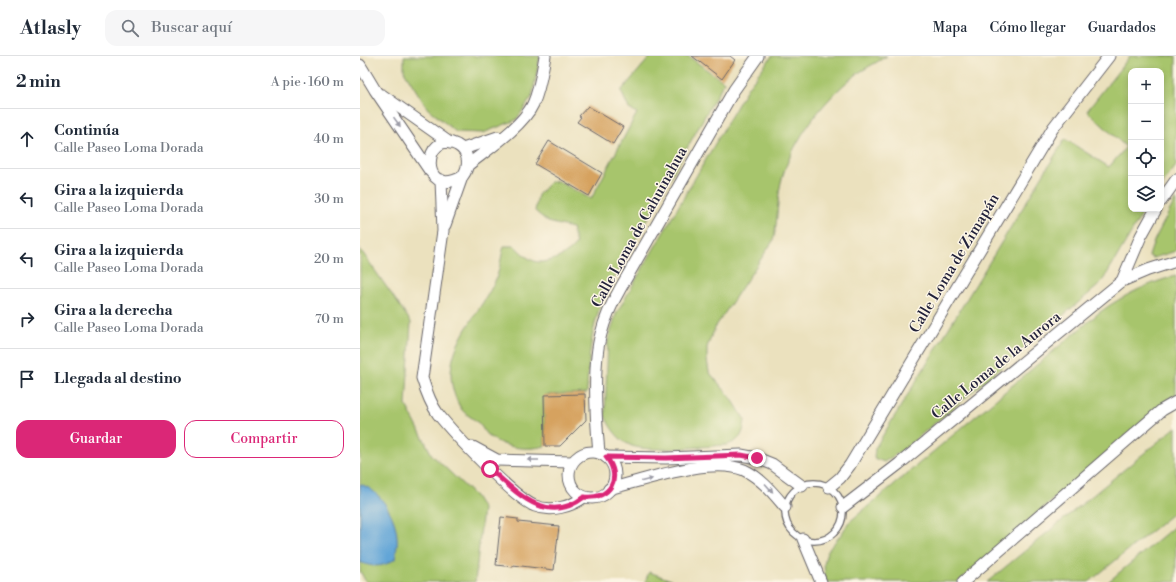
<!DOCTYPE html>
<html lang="es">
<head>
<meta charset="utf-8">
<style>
	:root { --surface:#fff; --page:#f6f6f7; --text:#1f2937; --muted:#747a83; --line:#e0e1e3; --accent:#db2777 }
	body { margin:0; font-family:"Libre Bodoni",serif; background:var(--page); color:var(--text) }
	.controls { position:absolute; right:12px; top:12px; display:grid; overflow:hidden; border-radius:8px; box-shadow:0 2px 6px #0003 }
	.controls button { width:36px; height:36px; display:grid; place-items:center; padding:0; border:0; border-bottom:1px solid var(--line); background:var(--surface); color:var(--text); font:20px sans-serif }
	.stop { position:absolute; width:12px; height:12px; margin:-9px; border:3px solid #db2777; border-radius:50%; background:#fff }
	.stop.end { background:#db2777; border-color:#fff; box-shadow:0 1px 4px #0008 }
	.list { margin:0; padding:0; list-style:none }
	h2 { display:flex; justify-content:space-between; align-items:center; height:52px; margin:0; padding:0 16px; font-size:17px }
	h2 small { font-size:13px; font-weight:400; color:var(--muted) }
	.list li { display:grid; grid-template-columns:26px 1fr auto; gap:12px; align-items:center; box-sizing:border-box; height:60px; padding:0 16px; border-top:1px solid var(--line) }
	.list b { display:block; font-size:15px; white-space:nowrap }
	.list p { margin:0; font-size:13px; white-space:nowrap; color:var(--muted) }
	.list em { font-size:13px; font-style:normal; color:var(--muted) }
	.actions { display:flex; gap:8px; padding:12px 16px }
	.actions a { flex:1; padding:9px 0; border:1px solid var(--accent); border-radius:12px; text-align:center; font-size:14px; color:var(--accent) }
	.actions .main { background:var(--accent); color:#fff }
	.icon { flex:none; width:22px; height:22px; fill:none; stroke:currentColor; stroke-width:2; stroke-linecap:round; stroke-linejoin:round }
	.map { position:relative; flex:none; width:816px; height:526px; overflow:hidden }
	header { display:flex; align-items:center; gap:24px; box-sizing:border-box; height:56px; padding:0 20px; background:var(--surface); border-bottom:1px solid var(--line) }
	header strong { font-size:19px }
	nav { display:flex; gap:22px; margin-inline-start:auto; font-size:14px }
	.search { width:280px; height:36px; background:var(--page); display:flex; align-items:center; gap:10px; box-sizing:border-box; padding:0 14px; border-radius:12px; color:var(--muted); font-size:15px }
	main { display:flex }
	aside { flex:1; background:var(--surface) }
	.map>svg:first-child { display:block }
</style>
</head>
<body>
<header>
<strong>Atlasly</strong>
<div class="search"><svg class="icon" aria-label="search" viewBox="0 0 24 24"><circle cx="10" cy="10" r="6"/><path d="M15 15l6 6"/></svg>Buscar aquí</div>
<nav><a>Mapa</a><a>Cómo llegar</a><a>Guardados</a></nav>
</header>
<main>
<aside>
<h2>2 min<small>A pie · 160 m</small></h2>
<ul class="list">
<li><svg class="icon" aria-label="ahead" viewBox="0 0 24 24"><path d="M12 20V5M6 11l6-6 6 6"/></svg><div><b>Continúa</b><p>Calle Paseo Loma Dorada</p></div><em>40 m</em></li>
<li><svg class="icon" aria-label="left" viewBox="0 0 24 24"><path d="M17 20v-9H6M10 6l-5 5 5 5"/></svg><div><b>Gira a la izquierda</b><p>Calle Paseo Loma Dorada</p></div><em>30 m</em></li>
<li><svg class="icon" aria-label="left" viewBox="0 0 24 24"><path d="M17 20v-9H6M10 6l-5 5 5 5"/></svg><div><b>Gira a la izquierda</b><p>Calle Paseo Loma Dorada</p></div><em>20 m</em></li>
<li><svg class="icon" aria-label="right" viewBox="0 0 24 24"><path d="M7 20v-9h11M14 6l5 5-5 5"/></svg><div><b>Gira a la derecha</b><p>Calle Paseo Loma Dorada</p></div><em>70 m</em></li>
<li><svg class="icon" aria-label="arrive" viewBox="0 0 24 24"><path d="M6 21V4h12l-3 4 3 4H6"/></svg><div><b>Llegada al destino</b></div></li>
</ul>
<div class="actions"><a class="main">Guardar</a><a>Compartir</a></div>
</aside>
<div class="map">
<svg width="816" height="526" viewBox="0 0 816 526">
	<rect width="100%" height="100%" fill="#fcf5e5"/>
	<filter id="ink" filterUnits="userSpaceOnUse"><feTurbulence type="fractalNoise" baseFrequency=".025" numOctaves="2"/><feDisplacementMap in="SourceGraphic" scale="8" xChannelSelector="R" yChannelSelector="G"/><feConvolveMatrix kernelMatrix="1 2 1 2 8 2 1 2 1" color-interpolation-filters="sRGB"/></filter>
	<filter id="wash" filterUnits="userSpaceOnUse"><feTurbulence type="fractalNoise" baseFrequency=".012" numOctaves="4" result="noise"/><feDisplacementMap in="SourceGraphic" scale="16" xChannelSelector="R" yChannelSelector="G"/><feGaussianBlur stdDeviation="0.9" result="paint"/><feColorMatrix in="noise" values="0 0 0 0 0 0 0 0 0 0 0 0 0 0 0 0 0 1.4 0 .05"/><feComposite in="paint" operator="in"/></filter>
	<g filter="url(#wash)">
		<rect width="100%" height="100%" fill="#ebe1be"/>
		<!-- green -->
		<g fill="#a7c56c" stroke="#647454">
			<polygon points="44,0 180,0 172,41 156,64 123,77 96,76 67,52 44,15"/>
			<path d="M 291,0 L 328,0 L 364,26 L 243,242 C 231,273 228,304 227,337 L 184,339 L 185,390 C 165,395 144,392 127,379 C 124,376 123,372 120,369 C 115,362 104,359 100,351 C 72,299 117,265 136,223 C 140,213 141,200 144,190 L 155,190 C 160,196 170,205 178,206 C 191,207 209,198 216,188 L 212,172 L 188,166 L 175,155 L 178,139 L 190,126 L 198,125 L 231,143 L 277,57 L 269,53 L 261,35 Z"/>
			<path d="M 412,0 L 527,0 C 516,7 503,13 493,21 C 464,44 434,83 423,119 C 416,140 419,163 413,185 L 356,270 L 347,291 L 347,304 L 349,316 L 372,343 L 385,364 C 383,379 381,384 367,389 C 345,390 291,397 272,390 C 259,385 249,371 245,359 L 248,285 L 256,258 L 388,31 Z"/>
			<polygon points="770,0 816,0 816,110 801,130 801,15 771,15 771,153 785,153 745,221 738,230 543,394 524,406 514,402 515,392 705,83 749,111 766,91 727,55"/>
			<polygon points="816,142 816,195 793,202 789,200 794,185"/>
			<polygon points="0,193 51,266 46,349 72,399 115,440 123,453 115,526 6,526 0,515"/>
			<path d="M 816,220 L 816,339 L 808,343 L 598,526 L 466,526 C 459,490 475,493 488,467 L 740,256 C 762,240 790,226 816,220 Z"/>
			<polygon points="816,371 816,455 729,526 627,526"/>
			<polygon points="816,469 816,526 748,526"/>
			<polygon points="289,516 317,526 285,526"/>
		</g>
		<!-- water -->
		<path fill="#62a5d7" stroke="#426489" d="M 0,428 C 20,434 36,460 37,481 C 38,488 36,496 35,503 C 24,511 13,512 0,506 Z"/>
		<g id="blocks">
			<!-- building -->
			<g fill="#d6a25e">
				<polygon points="332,0 370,0 375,4 362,23"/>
				<polygon points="228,50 263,71 253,88 217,66 221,61 219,60"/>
				<polygon points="189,85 242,117 229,140 175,108"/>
				<polygon points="225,338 226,364 200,390 185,390 184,339"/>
				<polygon points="141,461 158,463 158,466 199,470 194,514 153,509 153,511 136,509"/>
			</g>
		</g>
	</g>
	<g filter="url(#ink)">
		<use href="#blocks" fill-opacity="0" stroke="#686569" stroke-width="1"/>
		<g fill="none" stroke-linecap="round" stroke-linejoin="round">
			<!-- lane casing -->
			<g stroke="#686569" stroke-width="8">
				<circle id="lane" cx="454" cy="456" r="29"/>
			</g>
			<!-- street casing -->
			<g stroke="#686569" stroke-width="13">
				<g id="street">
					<polyline points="0,9 15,34 70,115"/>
					<polyline points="22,39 90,87"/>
					<polyline points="103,93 138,81"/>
					<path d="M 108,109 C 127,94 163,70 173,48 C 180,33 182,16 185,0"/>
					<path d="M 81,124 L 83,175 L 62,322 C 66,335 70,347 78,358 C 94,378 154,442 175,450 C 191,456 211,451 224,441"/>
					<polyline points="801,145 816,124"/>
					<path d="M 85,169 L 102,121 C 110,111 110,96 97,89 C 63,72 58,144 102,121"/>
					<polyline points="762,225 781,180 796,153"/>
					<polyline points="113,391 137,404 212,406"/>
					<circle cx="232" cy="419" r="23"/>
					<path d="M 239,397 C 236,364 232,309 241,278 C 245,262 252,247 260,233 L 374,34 L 398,0"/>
					<polyline points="246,401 306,402 381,399 397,402 412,408 442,430"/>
					<polyline points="469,431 480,422 490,409 693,72 749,0"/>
					<path d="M 249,433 C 285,424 351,400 384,414 C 401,422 413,437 425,451"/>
					<polyline points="483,451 539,408 762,225 788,214 816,205"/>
					<polyline points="443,483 461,526"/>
					<polyline points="603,526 802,354 816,346"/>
				</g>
			</g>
			<!-- lane -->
			<use href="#lane" stroke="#fff" stroke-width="5.5"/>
			<!-- street -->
			<use href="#street" stroke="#fff" stroke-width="11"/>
		</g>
		<!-- one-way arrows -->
		<defs><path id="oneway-solid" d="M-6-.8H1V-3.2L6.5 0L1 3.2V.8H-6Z"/></defs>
		<g fill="#9c9ca7">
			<use href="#oneway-solid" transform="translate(37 66) rotate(55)"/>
			<use href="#oneway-solid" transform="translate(173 404) rotate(180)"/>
			<use href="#oneway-solid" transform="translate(287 424) rotate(-14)"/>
			<use href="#oneway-solid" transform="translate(409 432) rotate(48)"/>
		</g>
	</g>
	<g fill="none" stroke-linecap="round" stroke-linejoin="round" filter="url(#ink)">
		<!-- route -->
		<path stroke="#db2777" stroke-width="5" d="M 130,413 C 157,437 187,470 224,441 C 250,444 263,422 246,401 L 306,402 L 381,399 L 397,402"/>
	</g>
	<g text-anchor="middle" stroke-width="3" stroke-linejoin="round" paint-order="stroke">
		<!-- street labels -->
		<g font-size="15" fill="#22223b" stroke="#fcf5e5">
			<text transform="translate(279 171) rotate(-61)" y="5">Calle Loma de Cahuinahua</text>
			<text transform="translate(594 207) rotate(-59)" y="5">Calle Loma de Zimapán</text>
			<text transform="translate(636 309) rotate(-39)" y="5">Calle Loma de la Aurora</text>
		</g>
	</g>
</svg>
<div class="controls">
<button>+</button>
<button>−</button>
<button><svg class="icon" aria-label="locate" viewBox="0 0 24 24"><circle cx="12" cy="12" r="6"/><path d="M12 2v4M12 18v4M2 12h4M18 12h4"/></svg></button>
<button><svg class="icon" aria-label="layers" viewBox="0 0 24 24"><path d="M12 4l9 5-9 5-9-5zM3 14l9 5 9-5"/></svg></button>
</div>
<div class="stop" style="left:130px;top:413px"></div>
<div class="stop end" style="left:397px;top:402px"></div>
</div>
</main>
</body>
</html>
